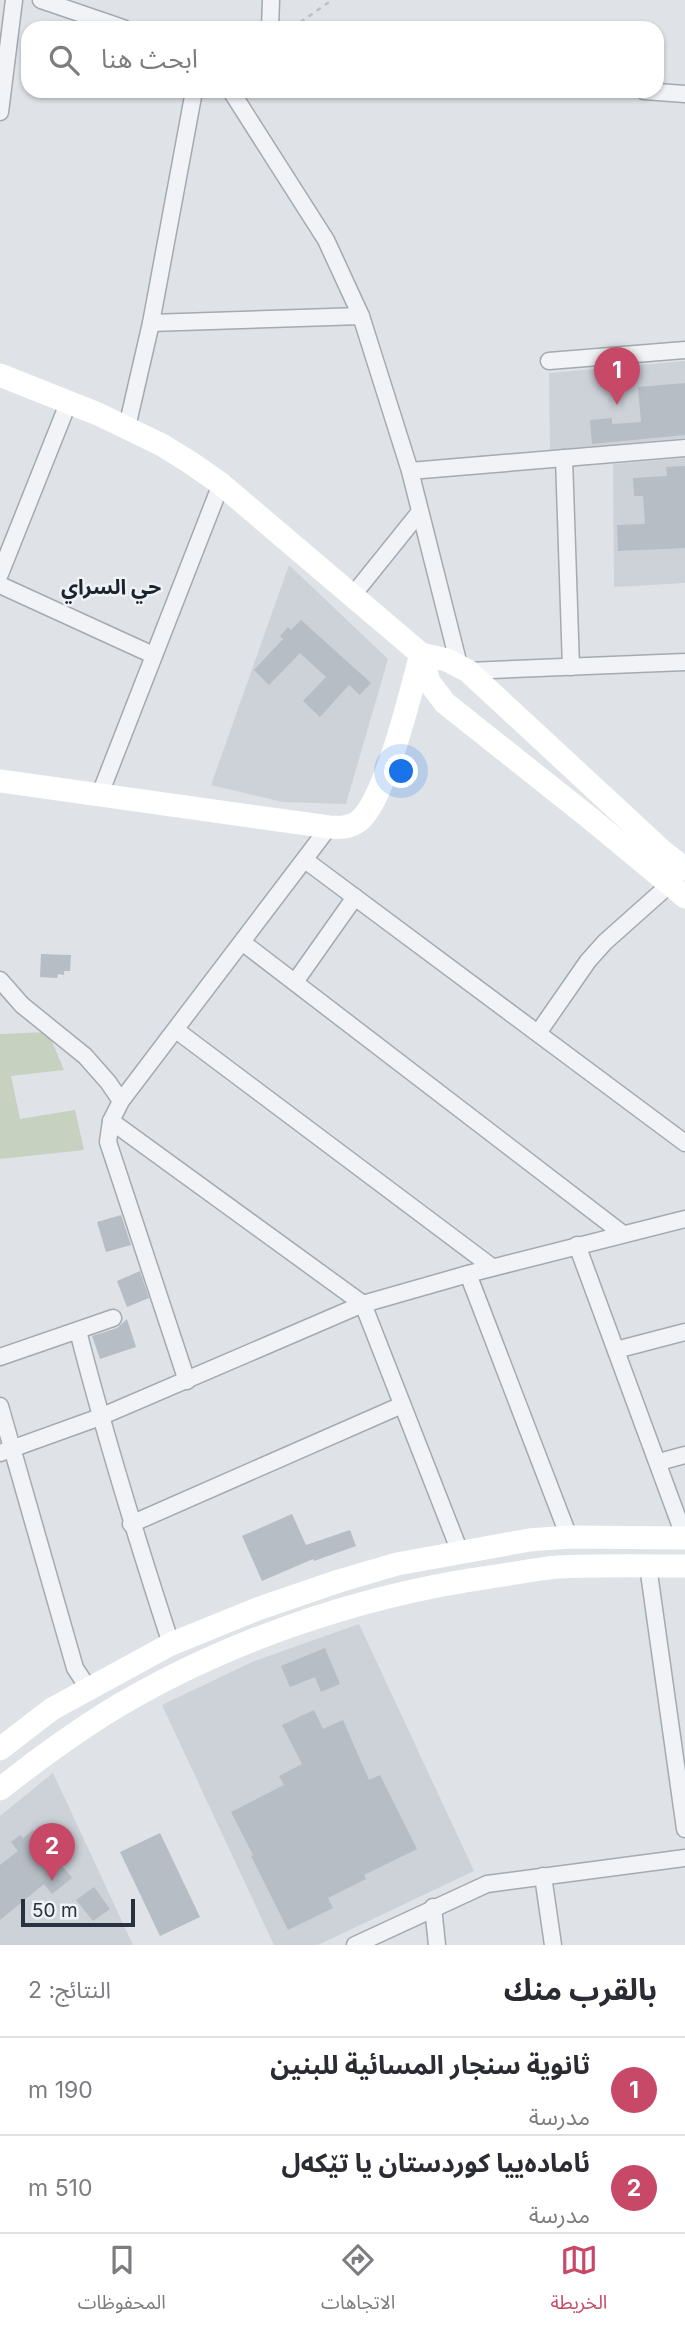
<!DOCTYPE html>
<html lang="ar">
<head>
<meta charset="utf-8">
<style>
	:root { --surface:#fff; --page:#f7f7f7; --text:#2b2b33; --muted:#7c7c81; --line:#e1e1e2; --accent:#c74967 }
	body { margin:0; font-family:Inter,"Noto Sans Arabic",sans-serif; background:var(--page); color:var(--text); direction:rtl }
	.scale { position:absolute; left:21px; bottom:18px; width:114px; box-sizing:border-box; padding-left:7px; border:4px solid #28323e; border-top:0; font-size:19px; line-height:24px; white-space:nowrap; color:#28323e; -webkit-text-stroke:5px #eef2f5; paint-order:stroke }
	.you { position:absolute; left:402px; top:772px; width:24px; height:24px; margin:-18px; border:5px solid #fff; border-radius:50%; background:#1a73e8; box-shadow:0 0 0 10px #1a73e833 }
	.badge { display:grid; place-items:center; width:46px; height:46px; border-radius:50%; background:var(--accent); color:#fff; font-size:23px; font-weight:700 }
	.pin { position:absolute; translate:-50% -58px; filter:drop-shadow(0 2px 4px #0008) }
	.pin::after { content:''; position:absolute; top:37px; width:24px; height:21px; background:inherit; clip-path:polygon(0 0,100% 0,50% 100%) }
	.list { margin:0; padding:0; list-style:none }
	h2 { display:flex; justify-content:space-between; align-items:center; height:91px; margin:0; padding:0 28px; font-size:30px }
	h2 small { font-size:23px; font-weight:400; color:var(--muted) }
	.list li { display:grid; grid-template-columns:46px 1fr auto; gap:21px; align-items:center; box-sizing:border-box; height:98px; padding:0 28px; border-top:2px solid var(--line) }
	.list b { display:block; font-size:26px; white-space:nowrap }
	.list p { margin:0; font-size:23px; white-space:nowrap; color:var(--muted) }
	.list em { font-size:23px; font-style:normal; color:var(--muted) }
	.icon { flex:none; width:38px; height:38px; fill:none; stroke:currentColor; stroke-width:2; stroke-linecap:round; stroke-linejoin:round }
	.map { position:relative; flex:none; width:685px; height:1945px; overflow:hidden; direction:ltr }
	.search { position:absolute; background:var(--surface); box-shadow:0 2px 5px #0004; left:21px; right:21px; top:21px; height:77px; display:flex; align-items:center; gap:18px; box-sizing:border-box; padding:0 24px; border-radius:21px; color:var(--muted); font-size:26px }
	.sheet { height:287px; background:var(--surface) }
	nav { display:flex; justify-content:space-around; align-items:center; box-sizing:border-box; height:98px; border-top:2px solid var(--line); background:var(--surface); font-size:19px; color:var(--muted) }
	nav a { display:grid; justify-items:center; gap:4px }
	nav .on { color:var(--accent) }
	.map>svg:first-child { display:block }
</style>
</head>
<body>
<div class="map">
<svg width="685" height="1945" viewBox="0 0 685 1945">
	<rect width="100%" height="100%" fill="#dfe3e7"/>
	<!-- built -->
	<g fill="#cdd2d9">
		<polygon points="685,361 685,438 550,450 549,373"/>
		<polygon points="685,458 685,583 614,587 613,464"/>
		<polygon points="289,565 388,659 346,804 283,802 211,785"/>
		<polygon points="359,1624 474,1871 318,1945 274,1945 162,1705 252,1662"/>
		<polygon points="53,1773 133,1945 0,1945 0,1816"/>
	</g>
	<!-- green -->
	<polygon fill="#c6d1c0" points="48,1032 64,1070 11,1076 20,1119 75,1110 84,1150 0,1159 0,1034"/>
	<!-- building -->
	<g fill="#b6bdc4">
		<polygon points="685,383 685,435 592,444 590,420 612,418 612,424 641,422 638,387"/>
		<polygon points="685,466 685,548 618,551 617,525 645,524 643,496 634,496 633,478 667,476 666,467"/>
		<polygon points="301,620 371,683 360,695 349,685 320,717 303,701 326,677 300,653 269,685 254,670 283,639 280,636 288,627 291,630"/>
		<polygon points="41,954 71,955 70,971 64,971 64,975 58,974 57,978 40,977"/>
		<polygon points="121,1215 131,1245 106,1252 97,1222"/>
		<polygon points="140,1271 149,1298 127,1307 117,1281"/>
		<polygon points="127,1319 136,1347 100,1359 92,1336 117,1328"/>
		<polygon points="292,1514 306,1545 350,1530 356,1546 314,1561 313,1559 262,1581 242,1536"/>
		<polygon points="325,1648 340,1684 321,1692 315,1677 290,1687 281,1666"/>
		<polygon points="314,1710 323,1729 343,1720 369,1780 380,1775 417,1849 364,1875 366,1879 328,1898 333,1908 288,1930 251,1856 253,1855 231,1812 284,1785 279,1776 302,1764 282,1725"/>
		<polygon points="33,1830 72,1878 52,1894 44,1884 0,1920 0,1865 18,1851 11,1842 20,1835 23,1838"/>
		<polygon points="160,1833 200,1917 160,1936 120,1852"/>
		<polygon points="94,1887 110,1909 93,1921 76,1900"/>
	</g>
	<g fill="none" stroke-linecap="round" stroke-linejoin="round">
		<!-- street casing -->
		<g stroke="#a4aab1" stroke-width="19">
			<g id="street">
				<polyline points="41,0 123,28"/>
				<polyline points="270,28 271,0"/>
				<polyline points="231,91 326,240 361,316 410,471 459,665"/>
				<polyline points="644,91 685,94"/>
				<polyline points="0,112 14,0"/>
				<polyline points="151,323 361,316"/>
				<polyline points="549,361 685,350"/>
				<polyline points="127,427 151,323 194,91"/>
				<polyline points="564,458 571,667"/>
				<polyline points="410,471 685,448"/>
				<polyline points="0,574 69,401"/>
				<polyline points="0,585 153,655"/>
				<polyline points="353,595 419,513"/>
				<polyline points="468,671 685,662"/>
				<polyline points="100,794 221,484"/>
				<polyline points="329,827 121,1101 111,1121 363,1304 460,1552"/>
				<polyline points="305,860 685,1143"/>
				<polyline points="242,942 623,1234"/>
				<polyline points="0,980 22,1005 85,1056 108,1082 121,1101"/>
				<polyline points="295,982 355,897"/>
				<polyline points="176,1030 492,1267"/>
				<polyline points="538,1033 588,961 605,942 669,885"/>
				<polyline points="111,1121 108,1142 187,1381"/>
				<polyline points="577,1245 685,1538"/>
				<polyline points="468,1274 569,1537"/>
				<path d="M 78,1331 C 105,1436 137,1540 171,1644"/>
				<polyline points="616,1350 685,1332"/>
				<polyline points="0,1357 113,1318"/>
				<polyline points="0,1406 75,1668 88,1688"/>
				<polyline points="0,1453 100,1417 363,1304 468,1274 685,1219"/>
				<polyline points="659,1462 685,1455"/>
				<polyline points="131,1524 402,1405"/>
				<polyline points="648,1566 685,1829"/>
				<polyline points="543,1876 553,1945"/>
				<polyline points="433,1907 437,1945"/>
				<polyline points="355,1945 487,1884 685,1858"/>
			</g>
		</g>
		<!-- path -->
		<polyline stroke="#bdc1c6" stroke-width="2.5" stroke-dasharray="5 5" stroke-linecap="butt" points="292,28 332,0"/>
		<!-- street -->
		<use href="#street" stroke="#f1f3f6" stroke-width="16"/>
		<!-- secondary -->
		<g stroke="#fff" stroke-width="23">
			<polyline points="0,375 98,414 162,445 191,463 221,484 421,654 447,660 468,671 661,850 685,869"/>
			<polyline points="421,654 429,682 445,703 591,819 685,897"/>
			<path d="M 0,781 L 329,827 C 340,828 351,828 360,820 C 386,797 411,691 421,654"/>
			<polyline points="0,1749 52,1709 171,1644 260,1608 339,1581 397,1564 529,1540 569,1537 685,1538"/>
			<path d="M 0,1789 C 33,1763 67,1738 103,1715 C 218,1644 356,1596 490,1577 C 512,1574 535,1569 558,1567 C 600,1565 643,1566 685,1566"/>
		</g>
	</g>
	<g text-anchor="middle" stroke-width="5" stroke-linejoin="round" paint-order="stroke">
		<!-- neighbourhood labels -->
		<g font-size="21" font-weight="bold" fill="#1b232e" stroke="#eef2f5">
			<text x="111" y="594">حي السراي</text>
		</g>
	</g>
</svg>
<div class="scale">50 m</div>
<div class="you"></div>
<div class="pin badge" style="left:617px;top:405px">1</div>
<div class="pin badge" style="left:52px;top:1881px">2</div>
<div class="search"><svg class="icon" aria-label="search" viewBox="0 0 24 24"><circle cx="10" cy="10" r="6"/><path d="M15 15l6 6"/></svg>ابحث هنا</div>
</div>
<section class="sheet">
<h2>بالقرب منك<small>النتائج: 2</small></h2>
<ul class="list">
<li><span class="badge">1</span><div><b>ثانوية سنجار المسائية للبنين</b><p>مدرسة</p></div><em>190 m</em></li>
<li><span class="badge">2</span><div><b>ئامادەییا کوردستان یا تێکەل</b><p>مدرسة</p></div><em>510 m</em></li>
</ul>
</section>
<nav>
<a class="on"><svg class="icon" aria-label="map" viewBox="0 0 24 24"><path d="M3 6l6-2 6 2 6-2v14l-6 2-6-2-6 2zM9 4v14M15 6v14"/></svg>الخريطة</a>
<a><svg class="icon" aria-label="directions" viewBox="0 0 24 24"><path d="M12 3l9 9-9 9-9-9zM9 14v-3h6M13 9l2 2-2 2"/></svg>الاتجاهات</a>
<a><svg class="icon" aria-label="saved" viewBox="0 0 24 24"><path d="M7 4h10v16l-5-4-5 4z"/></svg>المحفوظات</a>
</nav>
</body>
</html>
